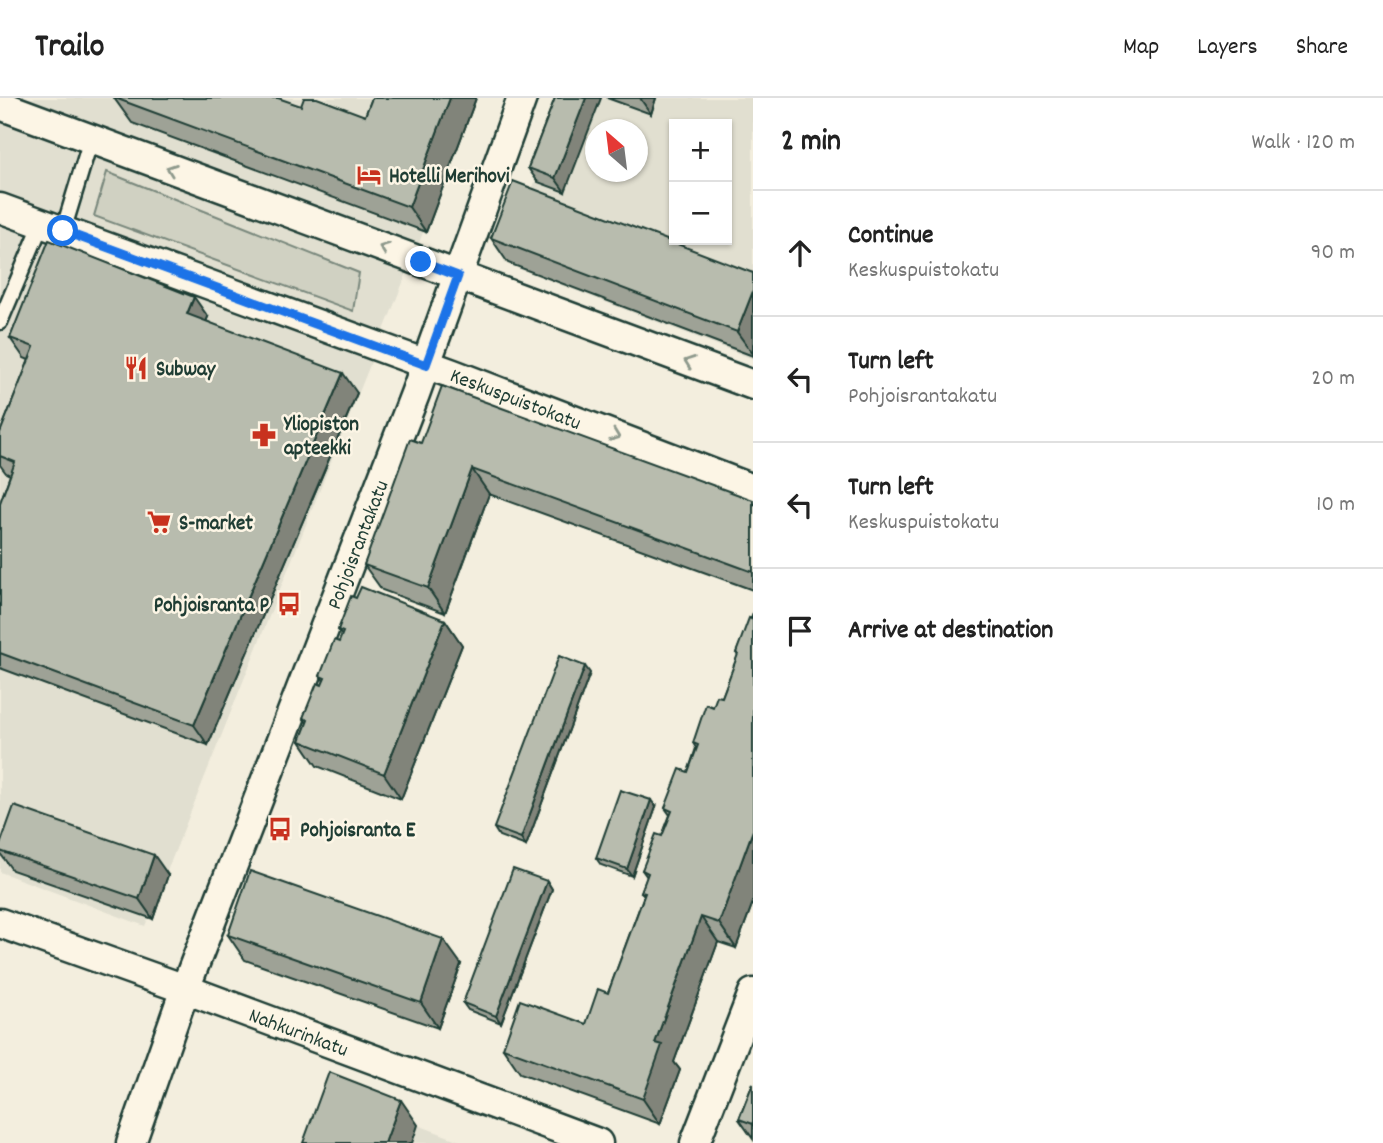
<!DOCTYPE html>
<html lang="en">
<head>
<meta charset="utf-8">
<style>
	:root { --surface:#fff; --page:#f2f2f2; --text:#222; --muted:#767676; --line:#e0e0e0 }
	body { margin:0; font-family:Dekko,sans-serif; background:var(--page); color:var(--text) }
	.controls { position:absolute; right:21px; top:21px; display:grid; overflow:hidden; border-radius:0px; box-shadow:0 2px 5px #0004 }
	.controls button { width:63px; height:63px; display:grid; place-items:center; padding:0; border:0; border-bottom:2px solid var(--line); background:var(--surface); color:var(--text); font:35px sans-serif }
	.compass { position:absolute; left:585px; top:21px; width:63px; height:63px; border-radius:50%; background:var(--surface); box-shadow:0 2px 5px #0004; rotate:332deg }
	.stop { position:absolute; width:21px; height:21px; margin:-16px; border:5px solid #1a73e8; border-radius:50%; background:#fff }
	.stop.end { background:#1a73e8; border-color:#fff; box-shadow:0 2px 7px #0008 }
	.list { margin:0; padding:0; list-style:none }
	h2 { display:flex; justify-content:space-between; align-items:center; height:91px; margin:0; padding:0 28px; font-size:30px }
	h2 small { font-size:23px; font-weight:400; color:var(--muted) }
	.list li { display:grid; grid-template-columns:46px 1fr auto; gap:21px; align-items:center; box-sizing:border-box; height:126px; padding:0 28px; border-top:2px solid var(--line) }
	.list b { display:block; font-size:26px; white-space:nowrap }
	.list p { margin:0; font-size:23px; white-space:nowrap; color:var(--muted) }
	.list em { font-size:23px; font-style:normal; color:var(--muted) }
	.icon { flex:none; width:38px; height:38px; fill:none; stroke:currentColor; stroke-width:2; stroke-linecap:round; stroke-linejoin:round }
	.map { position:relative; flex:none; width:753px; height:1045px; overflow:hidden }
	header { display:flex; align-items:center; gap:42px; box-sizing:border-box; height:98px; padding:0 35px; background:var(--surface); border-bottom:2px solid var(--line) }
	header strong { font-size:33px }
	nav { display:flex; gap:38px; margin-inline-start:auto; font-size:24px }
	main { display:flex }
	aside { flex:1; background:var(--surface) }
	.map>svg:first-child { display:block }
</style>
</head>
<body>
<header>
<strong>Trailo</strong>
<nav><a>Map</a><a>Layers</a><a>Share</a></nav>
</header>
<main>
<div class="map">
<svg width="753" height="1045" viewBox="0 0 753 1045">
	<rect width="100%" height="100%" fill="#f3eede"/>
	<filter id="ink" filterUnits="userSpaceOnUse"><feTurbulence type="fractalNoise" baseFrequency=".0143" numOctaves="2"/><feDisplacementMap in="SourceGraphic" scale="14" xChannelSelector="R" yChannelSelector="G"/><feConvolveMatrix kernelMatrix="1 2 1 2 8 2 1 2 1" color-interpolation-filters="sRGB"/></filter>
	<g filter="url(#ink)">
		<!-- built -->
		<g fill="#e1dfd0" fill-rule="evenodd">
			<polygon points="0,0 477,0 145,828 0,774"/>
			<path d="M 567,0 L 753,0 L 753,261 L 504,165 ZM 674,26 L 727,26 L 727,142 L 674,142 ZM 596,32 L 638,32 L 638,74 L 596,74 Z"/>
			<polygon points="418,1027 465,1045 412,1045"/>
		</g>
		<!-- green -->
		<polygon fill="#d0d1c2" stroke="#78877b" stroke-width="2" points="107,74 359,175 353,213 94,118"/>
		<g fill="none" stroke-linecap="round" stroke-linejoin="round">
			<!-- service casing -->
			<g stroke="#1f3d34" stroke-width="19">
				<g id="service">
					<polyline points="63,133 91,41"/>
					<polyline points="0,224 42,125"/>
				</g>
			</g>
			<!-- minor casing -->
			<g stroke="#1f3d34" stroke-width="33">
				<g id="minor">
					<polyline points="0,7 753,287"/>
					<path id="s1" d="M 0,110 L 453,276 L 753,391"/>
					<path id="s2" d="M 0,825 L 185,891 L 598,1045"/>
					<path id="s3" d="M 131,1045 L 185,891 L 415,296 L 522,0"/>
					<polyline points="695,1045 753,895"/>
				</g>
			</g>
			<!-- service -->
			<use href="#service" stroke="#fcf5e5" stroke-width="14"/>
			<!-- minor -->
			<use href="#minor" stroke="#fcf5e5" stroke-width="28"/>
		</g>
		<!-- wall -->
		<g fill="#9ea296" stroke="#1f3d34" stroke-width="2">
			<polygon points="114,0 301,8 365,18 372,0 476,0 426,134 132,25"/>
			<polygon points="555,0 565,94 538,84 528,70"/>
			<polygon points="607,0 656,0 651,16"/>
			<polygon points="491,140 753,175 753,258 508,165"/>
			<polygon points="208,219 206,223 357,295 208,647 0,570 0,405 10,377 6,375 0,367 0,335 29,262 24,260 10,240"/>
			<polygon points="421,345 753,402 753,492 489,396 445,515 382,492 364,467"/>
			<polygon points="356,500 445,522 462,547 401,701 317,668 300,643 307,625 303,620 324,583 320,578 339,544 342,538 338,532"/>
			<polygon points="753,515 753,804 736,850 718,844 674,964 680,972 660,1026 520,975 503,950 586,926 608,895 644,797 641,794 647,779 642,772 662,738 670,717 665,710 688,674 696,650 693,645 713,609 722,599 738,557 736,555"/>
			<polygon points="590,575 526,748 499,738 494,730"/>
			<polygon points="656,709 632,778 601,767 596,760"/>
			<polygon points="0,753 168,777 153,821 12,772 0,755"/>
			<polygon points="547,783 552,791 501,925 468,912 463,905"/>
			<polygon points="228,837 461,866 438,930 245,862"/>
			<polygon points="753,985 753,1041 739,1021"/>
		</g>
		<!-- shaded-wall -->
		<g fill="#81847a" stroke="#1f3d34" stroke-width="2">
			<polygon points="450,0 476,0 426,134 409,109"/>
			<polygon points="586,0 601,0 565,94 555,80"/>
			<polygon points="640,0 656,0 651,16"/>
			<polygon points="753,193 753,256 737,234"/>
			<polygon points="194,199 208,219 201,236 187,216"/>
			<polygon points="343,275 357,295 208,647 194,627"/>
			<polygon points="472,371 489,396 445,515 428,490"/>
			<polygon points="445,522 462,547 401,701 384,676"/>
			<polygon points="585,568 590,575 526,748 521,740"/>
			<polygon points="651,702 656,709 632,778 627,771"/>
			<polygon points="753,732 753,804 736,850 719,825"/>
			<polygon points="154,757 168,777 153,821 139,801"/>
			<polygon points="547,783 552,791 501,925 496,918"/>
			<polygon points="701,819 718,844 674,964 680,972 660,1026 643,1001 655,945"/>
			<polygon points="443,841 461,866 438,930 421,905"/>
			<polygon points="401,1002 418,1027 412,1045 385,1045"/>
		</g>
		<!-- building -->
		<g fill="#b8bcae" stroke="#1f3d34" stroke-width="2">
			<polygon points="115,0 278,0 301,8 304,0 317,0 365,18 372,0 450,0 409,109"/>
			<polygon points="555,0 586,0 555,80 528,70"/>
			<polygon points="513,83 753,175 753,193 737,234 491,140"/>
			<polygon points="49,142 194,199 187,216 343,275 194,627 0,555 0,405 15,364 0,358 0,335 34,249 10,240"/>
			<polygon points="442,288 753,402 753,474 472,371 428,490 364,467 410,341 421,345"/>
			<polygon points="361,489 445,522 384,676 300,643 308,622 303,620 317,585 322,587 325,580 320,578 334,542 339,544 343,534 338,532 351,498 356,500"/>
			<polygon points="753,515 753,732 719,825 701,819 655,945 662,947 643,1001 503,950 520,902 586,926 598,891 608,895 645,795 641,794 648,775 642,772 656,736 662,738 672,713 665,710 680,671 688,674 698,647 693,645 706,606 713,609 717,598 722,599 738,556 736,555 749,520 751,521"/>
			<polygon points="559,558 585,568 521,740 494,730"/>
			<polygon points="620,692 651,702 627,771 596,760"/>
			<polygon points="14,708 154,757 139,801 0,753 0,747"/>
			<polygon points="513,771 547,783 496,918 463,905"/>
			<polygon points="250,773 443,841 421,905 228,837"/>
			<polygon points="329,974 401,1002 385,1045 303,1045"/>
			<polygon points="753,985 753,1026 739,1021"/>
		</g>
		<!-- one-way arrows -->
		<defs><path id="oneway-chevron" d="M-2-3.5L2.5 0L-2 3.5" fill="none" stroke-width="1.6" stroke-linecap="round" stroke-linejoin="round" transform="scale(1.75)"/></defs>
		<g stroke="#8e998c">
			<use href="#oneway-chevron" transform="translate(171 71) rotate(-160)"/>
			<use href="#oneway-chevron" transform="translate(384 150) rotate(-160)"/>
			<use href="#oneway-chevron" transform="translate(689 264) rotate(-160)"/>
			<use href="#oneway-chevron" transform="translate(615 338) rotate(21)"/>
		</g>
	</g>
	<g fill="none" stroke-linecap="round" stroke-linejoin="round" filter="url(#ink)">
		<!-- route -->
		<polyline stroke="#1a73e8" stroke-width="9" points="63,133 426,267 458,178 421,164"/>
	</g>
	<!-- icons -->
	<defs>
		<g id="hotel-bare" transform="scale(1.89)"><path d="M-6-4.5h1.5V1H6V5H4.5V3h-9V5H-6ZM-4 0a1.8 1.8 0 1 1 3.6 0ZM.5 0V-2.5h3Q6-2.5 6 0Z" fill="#c8321e" stroke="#fcf5e5" stroke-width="2.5" paint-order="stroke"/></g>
		<g id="restaurant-bare" transform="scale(1.89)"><path d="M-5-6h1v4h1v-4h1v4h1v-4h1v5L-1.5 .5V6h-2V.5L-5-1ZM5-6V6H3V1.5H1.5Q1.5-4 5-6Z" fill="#c8321e" stroke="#fcf5e5" stroke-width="2.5" paint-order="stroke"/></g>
		<g id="pharmacy-bare" transform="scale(1.89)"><path d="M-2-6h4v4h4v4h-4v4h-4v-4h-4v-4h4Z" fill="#c8321e" stroke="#fcf5e5" stroke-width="2.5" paint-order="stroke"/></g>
		<g id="supermarket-bare" transform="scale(1.89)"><path d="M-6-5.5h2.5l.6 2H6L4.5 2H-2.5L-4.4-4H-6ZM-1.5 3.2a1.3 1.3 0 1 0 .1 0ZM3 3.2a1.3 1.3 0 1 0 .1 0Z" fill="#c8321e" stroke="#fcf5e5" stroke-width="2.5" paint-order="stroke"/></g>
		<g id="bus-bare" transform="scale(1.89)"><path d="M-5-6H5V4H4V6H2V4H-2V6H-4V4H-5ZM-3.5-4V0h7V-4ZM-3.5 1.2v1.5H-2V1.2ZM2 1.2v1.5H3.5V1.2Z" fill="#c8321e" stroke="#fcf5e5" stroke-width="2.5" paint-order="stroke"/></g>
	</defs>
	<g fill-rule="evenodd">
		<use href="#hotel-bare" x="369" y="77"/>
		<use href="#restaurant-bare" x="136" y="270"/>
		<use href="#pharmacy-bare" x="264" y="337"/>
		<use href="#supermarket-bare" x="159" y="424"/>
		<use href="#bus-bare" x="289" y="506"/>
		<use href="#bus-bare" x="280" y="731"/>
	</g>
	<g text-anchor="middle" stroke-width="5" stroke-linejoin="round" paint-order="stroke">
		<!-- poi labels -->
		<g font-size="21" font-weight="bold" fill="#1f3d34" stroke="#fcf5e5" text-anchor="start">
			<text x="389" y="84">Hotelli Merihovi</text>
			<text x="156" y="277">Subway</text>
			<text x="284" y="332">Yliopiston<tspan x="284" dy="24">apteekki</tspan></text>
			<text x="179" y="431">S-market</text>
			<text x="269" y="513" text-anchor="end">Pohjoisranta P</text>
			<text x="300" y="738">Pohjoisranta E</text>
		</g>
		<!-- street labels -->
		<g font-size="21" fill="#1f3d34" stroke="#fcf5e5">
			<text dy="7" stroke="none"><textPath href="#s1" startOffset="550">Keskuspuistokatu</textPath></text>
			<text dy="7" stroke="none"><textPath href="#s3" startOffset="640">Pohjoisrantakatu</textPath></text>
			<text dy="7" stroke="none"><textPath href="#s2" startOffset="318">Nahkurinkatu</textPath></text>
		</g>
	</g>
</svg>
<div class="controls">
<button>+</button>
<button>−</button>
</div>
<svg class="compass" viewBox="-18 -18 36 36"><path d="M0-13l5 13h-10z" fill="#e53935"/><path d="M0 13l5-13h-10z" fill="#767676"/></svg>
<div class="stop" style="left:63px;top:133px"></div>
<div class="stop end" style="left:421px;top:164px"></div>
</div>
<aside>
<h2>2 min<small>Walk · 120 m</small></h2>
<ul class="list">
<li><svg class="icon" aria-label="ahead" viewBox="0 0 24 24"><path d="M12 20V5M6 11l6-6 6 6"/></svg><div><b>Continue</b><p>Keskuspuistokatu</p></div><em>90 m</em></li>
<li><svg class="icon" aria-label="left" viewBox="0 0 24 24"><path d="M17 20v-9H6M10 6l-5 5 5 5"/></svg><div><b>Turn left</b><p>Pohjoisrantakatu</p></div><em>20 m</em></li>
<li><svg class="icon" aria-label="left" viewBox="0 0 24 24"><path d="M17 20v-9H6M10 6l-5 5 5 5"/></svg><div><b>Turn left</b><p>Keskuspuistokatu</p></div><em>10 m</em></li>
<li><svg class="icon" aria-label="arrive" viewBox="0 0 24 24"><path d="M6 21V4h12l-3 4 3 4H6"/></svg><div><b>Arrive at destination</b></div></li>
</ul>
</aside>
</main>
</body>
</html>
